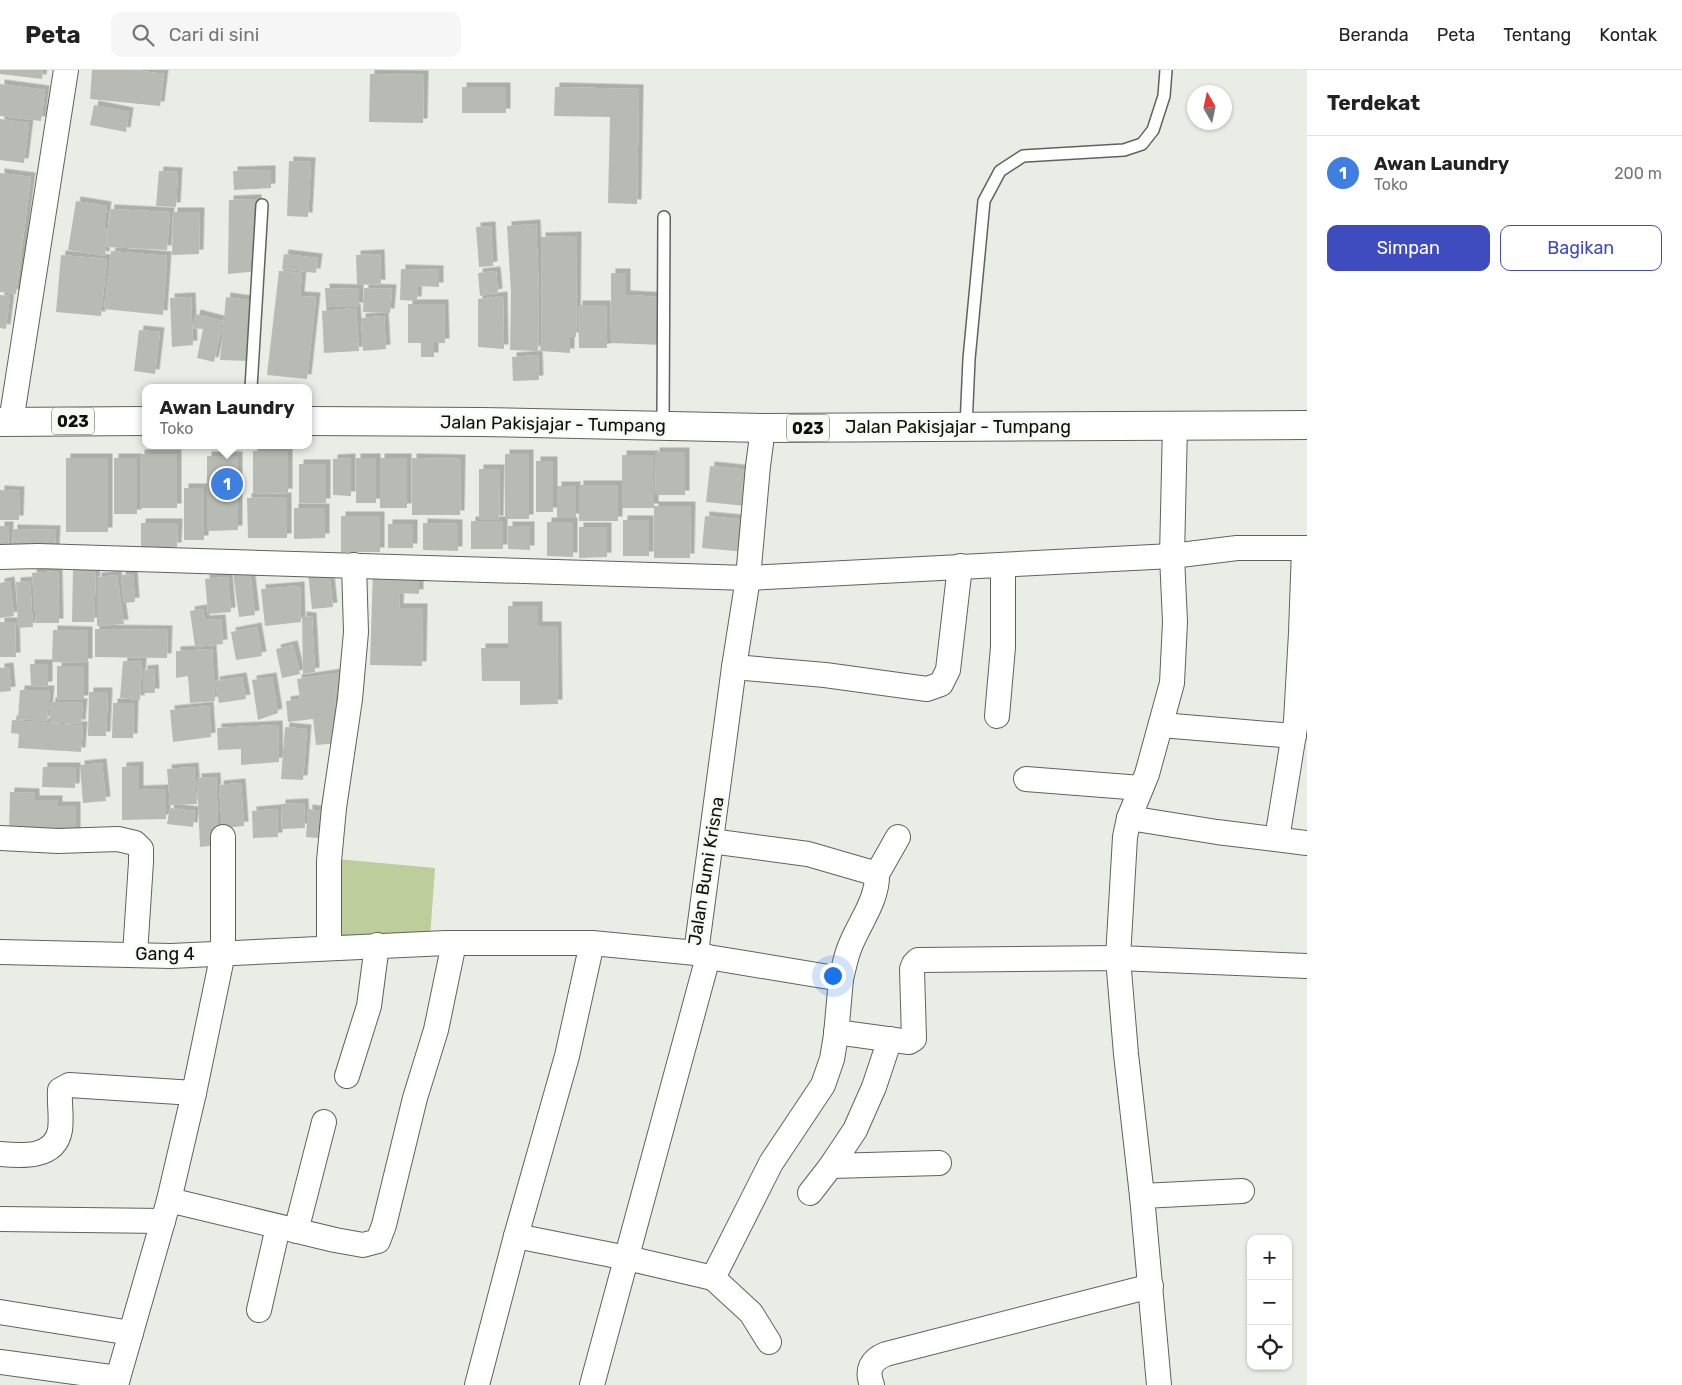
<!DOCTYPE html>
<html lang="id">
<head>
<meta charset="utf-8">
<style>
	:root { --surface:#fff; --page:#f6f6f6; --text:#222; --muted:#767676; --line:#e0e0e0; --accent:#3e4cbf }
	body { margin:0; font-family:Rubik,sans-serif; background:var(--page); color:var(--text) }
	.controls { position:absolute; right:15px; bottom:15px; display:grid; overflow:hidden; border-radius:10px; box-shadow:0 1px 4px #0004 }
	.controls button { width:45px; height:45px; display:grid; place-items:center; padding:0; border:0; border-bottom:1px solid var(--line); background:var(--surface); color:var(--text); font:25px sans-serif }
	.compass { position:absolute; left:1187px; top:15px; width:45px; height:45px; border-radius:50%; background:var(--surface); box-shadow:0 1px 4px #0004; rotate:351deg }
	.you { position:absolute; left:832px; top:905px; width:18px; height:18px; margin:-12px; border:4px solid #fff; border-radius:50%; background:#1a73e8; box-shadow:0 0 0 8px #1a73e833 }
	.badge { display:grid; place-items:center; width:32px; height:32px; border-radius:50%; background:var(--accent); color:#fff; font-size:16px; font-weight:700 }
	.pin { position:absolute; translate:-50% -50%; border:2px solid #fff; box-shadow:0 1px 5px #0006 }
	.popup { position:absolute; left:142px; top:314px; width:170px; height:65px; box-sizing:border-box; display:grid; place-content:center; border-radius:10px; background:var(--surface); filter:drop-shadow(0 1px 4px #0005); font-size:16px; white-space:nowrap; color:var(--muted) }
	.popup b { font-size:19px; color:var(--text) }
	.popup::after { content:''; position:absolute; left:50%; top:100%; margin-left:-10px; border:10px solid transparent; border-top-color:var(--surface) }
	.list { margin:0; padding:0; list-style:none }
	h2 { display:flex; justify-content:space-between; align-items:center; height:65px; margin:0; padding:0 20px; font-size:21px }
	h2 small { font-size:16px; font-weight:400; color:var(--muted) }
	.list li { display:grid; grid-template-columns:32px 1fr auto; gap:15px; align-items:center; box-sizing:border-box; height:75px; padding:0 20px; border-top:1px solid var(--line) }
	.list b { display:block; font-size:19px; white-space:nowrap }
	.list p { margin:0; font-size:16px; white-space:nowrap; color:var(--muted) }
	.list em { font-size:16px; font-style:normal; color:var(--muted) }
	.actions { display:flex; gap:10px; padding:15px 20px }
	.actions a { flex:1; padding:11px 0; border:1px solid var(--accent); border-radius:10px; text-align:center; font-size:18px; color:var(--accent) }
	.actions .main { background:var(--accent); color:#fff }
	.icon { flex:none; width:28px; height:28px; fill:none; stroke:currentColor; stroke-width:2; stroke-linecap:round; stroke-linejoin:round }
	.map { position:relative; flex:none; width:1307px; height:1315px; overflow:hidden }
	header { display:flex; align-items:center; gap:30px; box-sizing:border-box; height:70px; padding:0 25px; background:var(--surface); border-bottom:1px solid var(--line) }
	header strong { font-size:24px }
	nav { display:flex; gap:28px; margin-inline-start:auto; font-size:18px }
	.search { width:350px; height:45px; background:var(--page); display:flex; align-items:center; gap:12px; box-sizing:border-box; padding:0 18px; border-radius:10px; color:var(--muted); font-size:19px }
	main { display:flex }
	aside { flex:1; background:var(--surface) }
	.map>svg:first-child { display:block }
</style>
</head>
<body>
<header>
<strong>Peta</strong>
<div class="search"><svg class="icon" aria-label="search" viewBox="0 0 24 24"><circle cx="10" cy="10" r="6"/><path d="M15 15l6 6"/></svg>Cari di sini</div>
<nav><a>Beranda</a><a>Peta</a><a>Tentang</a><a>Kontak</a></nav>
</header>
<main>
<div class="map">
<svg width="1307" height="1315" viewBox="0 0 1307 1315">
	<defs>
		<filter id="shadow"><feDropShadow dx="4.5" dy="-4.5" stdDeviation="0" flood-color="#0004"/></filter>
	</defs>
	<rect width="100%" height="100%" fill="#eaede5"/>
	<!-- green -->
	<polygon fill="#bdcd9b" points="337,789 435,798 430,868 336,866"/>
	<!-- building -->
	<g fill="#b8bbb3" filter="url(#shadow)">
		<polygon points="0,0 43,0 42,9 0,4"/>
		<polygon points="92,0 135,0 164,4 160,36 90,29"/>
		<polygon points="370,4 424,5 423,53 369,52"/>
		<polygon points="0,14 45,20 41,51 0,46"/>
		<rect x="462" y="17" width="44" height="26"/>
		<polygon points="555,17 639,19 637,134 608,133 610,47 554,46"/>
		<polygon points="94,35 129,42 126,62 90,55"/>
		<polygon points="0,49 29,53 24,93 0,90"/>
		<polygon points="289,91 311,92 308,147 287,146"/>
		<polygon points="271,100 271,118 234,120 233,101"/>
		<polygon points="159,101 178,102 176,137 156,136"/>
		<polygon points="0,103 31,107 16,224 0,222"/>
		<polygon points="257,129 258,201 228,204 229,130"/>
		<polygon points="76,131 107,136 104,158 108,159 105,186 68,180"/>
		<polygon points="110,139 170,142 167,180 107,177"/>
		<polygon points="173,142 200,142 199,184 172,185"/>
		<polygon points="536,154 539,221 538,281 510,280 511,222 507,156"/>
		<polygon points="491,156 493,196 479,197 476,157"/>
		<polygon points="577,166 576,267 570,267 570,283 540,281 542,268 541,167"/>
		<polygon points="111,181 167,186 163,245 104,239"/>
		<polygon points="284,184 318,188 316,203 282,199"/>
		<polygon points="380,184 381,214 357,215 356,185"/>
		<polygon points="61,185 107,189 101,246 56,242"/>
		<polygon points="401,199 439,200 439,217 418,216 417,231 400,230"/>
		<polygon points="279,201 302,203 300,226 316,227 307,309 267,305"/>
		<polygon points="496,201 498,223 480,226 478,203"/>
		<polygon points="611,203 626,203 626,225 663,227 664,275 611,273"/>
		<polygon points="325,218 359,219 359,237 326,237"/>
		<polygon points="364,218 392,219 390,243 363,242"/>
		<polygon points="0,225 10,226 6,259 0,258"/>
		<polygon points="503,226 504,279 478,277 478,229"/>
		<polygon points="191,227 193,275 172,277 170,228"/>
		<polygon points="226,227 255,231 251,291 220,290"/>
		<polygon points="408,234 444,234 445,273 434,273 434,287 421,287 421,273 408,273"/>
		<polygon points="578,235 606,235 607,278 579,278"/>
		<polygon points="356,238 359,281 324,283 322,241"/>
		<polygon points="196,244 223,251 214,292 197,288 203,259 193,258"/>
		<polygon points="384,246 386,279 363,281 361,248"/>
		<polygon points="139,260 160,262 155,304 134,301"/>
		<polygon points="538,285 539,310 513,311 512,287"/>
		<polygon points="253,381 288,381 288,423 253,424"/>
		<polygon points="655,382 685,382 685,425 656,425"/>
		<rect x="140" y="384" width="37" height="54"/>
		<rect x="505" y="384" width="24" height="65"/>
		<polygon points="622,385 654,385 654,436 691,436 690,488 654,488 654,438 622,438"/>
		<polygon points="207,386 238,386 238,460 207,461"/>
		<rect x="66" y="388" width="42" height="74"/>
		<rect x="114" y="388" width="23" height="56"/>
		<polygon points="351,388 351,426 333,425 333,389"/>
		<rect x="356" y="388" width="20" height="45"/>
		<rect x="380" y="388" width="27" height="50"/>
		<polygon points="412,388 461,389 460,445 412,445"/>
		<rect x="536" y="391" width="17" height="51"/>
		<rect x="299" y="394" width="27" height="39"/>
		<polygon points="710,396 749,400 746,436 706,432"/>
		<polygon points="479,399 500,399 499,450 479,450"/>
		<rect x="579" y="415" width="39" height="36"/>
		<rect x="557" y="416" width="19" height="32"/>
		<rect x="184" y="418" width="20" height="52"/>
		<polygon points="0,420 20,421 19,450 0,450"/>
		<polygon points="287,427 287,468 248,468 247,428"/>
		<polygon points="294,438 325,438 325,468 294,469"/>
		<rect x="341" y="446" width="39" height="36"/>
		<polygon points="705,446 749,450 746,482 702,478"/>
		<rect x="623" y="450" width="26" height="36"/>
		<rect x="471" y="451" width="32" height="28"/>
		<polygon points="547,452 573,452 573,487 547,486"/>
		<polygon points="141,453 178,453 177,477 141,477"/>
		<polygon points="423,453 458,454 458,481 423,480"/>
		<rect x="388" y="454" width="25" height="24"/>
		<polygon points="0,456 9,456 8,480 0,480"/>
		<polygon points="508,456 530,456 530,480 508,479"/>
		<polygon points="579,457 607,457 607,487 579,488"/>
		<polygon points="13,459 56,460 55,480 13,479"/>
		<polygon points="73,497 96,498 94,552 72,552"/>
		<polygon points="373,500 397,501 397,509 419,510 419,524 400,523 399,538 423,538 422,596 370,595"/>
		<polygon points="58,501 59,553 36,553 32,503"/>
		<polygon points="250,501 255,545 239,547 233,503"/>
		<polygon points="329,501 333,537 312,539 308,503"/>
		<polygon points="133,504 135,532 124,533 121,505"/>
		<polygon points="117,505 124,554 97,556 97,507"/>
		<polygon points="228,507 231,542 208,544 205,509"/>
		<polygon points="10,511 14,546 0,548 0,513"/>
		<polygon points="30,511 33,557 18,558 16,512"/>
		<polygon points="300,516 301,552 265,556 261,519"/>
		<polygon points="508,536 538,536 538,556 557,556 558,634 520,635 520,611 482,611 481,578 508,578"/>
		<polygon points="203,539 205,550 221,549 223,574 195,577 190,541"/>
		<polygon points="302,546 312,547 315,602 303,604"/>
		<polygon points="0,552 15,552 16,587 0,587"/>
		<polygon points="257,557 262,586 236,590 231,562"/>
		<polygon points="95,559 168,560 167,588 95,587"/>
		<polygon points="53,560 88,561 88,593 52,592"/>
		<polygon points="293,575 300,604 282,608 276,579"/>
		<polygon points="212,579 215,631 190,633 188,606 176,608 176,581"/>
		<polygon points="123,591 142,592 140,630 120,628"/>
		<polygon points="30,594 48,594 48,616 31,617"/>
		<rect x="57" y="596" width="27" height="34"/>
		<polygon points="9,597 11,621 0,622 0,598"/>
		<polygon points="154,599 155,623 143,623 143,600"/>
		<polygon points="344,602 346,622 335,624 340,673 316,675 313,649 288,652 286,631 300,629 297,609"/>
		<polygon points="242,607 246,629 219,633 215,611"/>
		<polygon points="272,607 278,643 258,650 252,610"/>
		<polygon points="20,620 50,620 47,651 18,649"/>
		<polygon points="89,622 108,622 106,666 88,666"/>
		<polygon points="51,632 83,633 81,654 49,652"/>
		<polygon points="113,633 134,633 133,668 112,668"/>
		<polygon points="209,636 211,667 173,672 170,640"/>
		<polygon points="12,650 83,656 81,682 18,678 19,664 11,663"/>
		<polygon points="278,655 279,692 241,695 241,679 218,680 217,658"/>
		<polygon points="285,657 307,659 303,710 281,709"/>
		<polygon points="102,693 106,731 83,733 80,695"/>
		<polygon points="139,696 139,720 166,719 166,749 122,750 122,697"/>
		<polygon points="43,697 76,697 75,718 42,717"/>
		<polygon points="194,697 197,734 170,735 167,699"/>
		<polygon points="216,707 219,775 200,777 197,708"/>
		<polygon points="241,713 244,756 222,758 219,715"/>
		<polygon points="10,722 35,723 35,730 58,730 58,736 76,736 76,766 9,761"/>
		<polygon points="304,733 305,758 282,759 281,734"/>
		<polygon points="170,738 195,741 193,757 167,754"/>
		<polygon points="277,739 278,767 253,768 252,741"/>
		<polygon points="308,739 331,742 328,769 306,767"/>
	</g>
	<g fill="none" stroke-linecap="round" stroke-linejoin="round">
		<!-- lane casing -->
		<g stroke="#60635c" stroke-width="14">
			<g id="lane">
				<polyline points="251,318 262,135"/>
				<polyline points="663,355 664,147"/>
				<polyline points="966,357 969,289 984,131 1000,101 1023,86 1124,80 1142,74 1153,60 1164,26 1166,0"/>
			</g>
		</g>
		<!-- street casing -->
		<g stroke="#60635c" stroke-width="26">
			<g id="street">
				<polyline points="11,352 66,0"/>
				<polyline points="0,487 38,486 748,508 1172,486 1237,478 1307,478"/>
				<polyline points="734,597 825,605 927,619 941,614 948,600 960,496"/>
				<polyline points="997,646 1003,577 1003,495"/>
				<polyline points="1161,655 1294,666"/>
				<polyline points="1026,709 1141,718"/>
				<polyline points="1129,748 1217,762 1307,773"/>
				<polyline points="0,768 58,771 118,769 135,773 141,779 141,792 135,884"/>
				<polyline points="1277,769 1296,651 1301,563 1304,479"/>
				<polyline points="711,771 808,784 877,804"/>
				<polyline points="329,878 329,791 334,738 350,629 356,562 354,495"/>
				<polyline points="0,882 171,886 446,873 592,873 696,883 734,597 748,508 758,396 763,358"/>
				<polyline points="696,883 708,887 841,909 836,965 832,989 823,1015 771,1093 713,1208 751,1243 769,1272"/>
				<path d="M 841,909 C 844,897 846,885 851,874 C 860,852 878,829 877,804 L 898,767"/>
				<polyline points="836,962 909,972 914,969 912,899 914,894 918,890 1118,888 1307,896"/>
				<polyline points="890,969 874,1017 855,1060 831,1096 939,1093"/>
				<polyline points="347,1006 369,936 377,875"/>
				<path d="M 0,1084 C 21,1086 55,1089 60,1060 C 62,1047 59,1033 60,1020 L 69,1015 L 194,1023"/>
				<polyline points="810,1123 831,1096"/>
				<polyline points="1142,1126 1242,1121"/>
				<polyline points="169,1130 335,1170 363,1175 378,1171 384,1155 415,1028 436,960 454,873"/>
				<polyline points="0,1149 163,1151"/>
				<polyline points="296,1161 324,1052"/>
				<polyline points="516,1166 627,1188 713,1208"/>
				<polyline points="259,1240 278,1157"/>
				<polyline points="0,1242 131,1263"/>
				<polyline points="0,1292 118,1308"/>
				<polyline points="116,1315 169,1130 194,1023 223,883 223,767"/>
				<polyline points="477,1315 516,1166 567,986 592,873"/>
				<polyline points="592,1315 708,887"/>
				<path d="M 872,1315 C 866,1300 871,1290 886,1284 L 1151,1216"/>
				<polyline points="1159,1315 1142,1126 1126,984 1118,888 1125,767 1129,748 1147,704 1172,613 1175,552 1172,486 1175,355"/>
			</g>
		</g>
		<!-- primary casing -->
		<g stroke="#60635c" stroke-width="30">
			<g id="primary">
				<polyline points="308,351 481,352 763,358 1307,355"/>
				<polyline points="0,352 146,351"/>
			</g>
		</g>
		<!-- lane -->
		<use href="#lane" stroke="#fff" stroke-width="11"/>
		<!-- street -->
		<use href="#street" stroke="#fff" stroke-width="24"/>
		<!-- primary -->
		<use href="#primary" stroke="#fff" stroke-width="28"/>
	</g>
	<g text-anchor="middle" stroke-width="5" stroke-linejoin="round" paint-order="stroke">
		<!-- shield labels -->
		<g fill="#f7faf2" stroke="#555652" stroke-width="1">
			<rect x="52" y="337.5" width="42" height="27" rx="4"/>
			<rect x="787" y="344.5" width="42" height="27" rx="4"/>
		</g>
		<g font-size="16" font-weight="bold" fill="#0f100d">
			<text x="73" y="357">023</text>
			<text x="808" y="364">023</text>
		</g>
		<!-- street labels -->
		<g font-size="18" fill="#0f100d" stroke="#f7faf2">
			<text transform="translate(553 354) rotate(1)" y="6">Jalan Pakisjajar - Tumpang</text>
			<text x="958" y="363">Jalan Pakisjajar - Tumpang</text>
			<text transform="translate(706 801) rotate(-81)" y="6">Jalan Bumi Krisna</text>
			<text x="165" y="890">Gang 4</text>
		</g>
	</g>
</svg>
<div class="controls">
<button>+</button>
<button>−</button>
<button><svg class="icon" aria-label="locate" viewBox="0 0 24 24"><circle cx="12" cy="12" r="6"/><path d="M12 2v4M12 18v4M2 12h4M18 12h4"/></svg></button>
</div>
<svg class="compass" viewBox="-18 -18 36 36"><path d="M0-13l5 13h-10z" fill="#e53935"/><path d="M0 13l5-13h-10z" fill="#767676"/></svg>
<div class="you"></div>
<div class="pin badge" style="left:227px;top:414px;background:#3f7fe0">1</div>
<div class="popup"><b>Awan Laundry</b>Toko</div>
</div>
<aside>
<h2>Terdekat<small></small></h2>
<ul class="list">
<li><span class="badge" style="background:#3f7fe0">1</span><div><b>Awan Laundry</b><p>Toko</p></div><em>200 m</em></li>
</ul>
<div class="actions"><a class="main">Simpan</a><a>Bagikan</a></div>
</aside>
</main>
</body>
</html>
